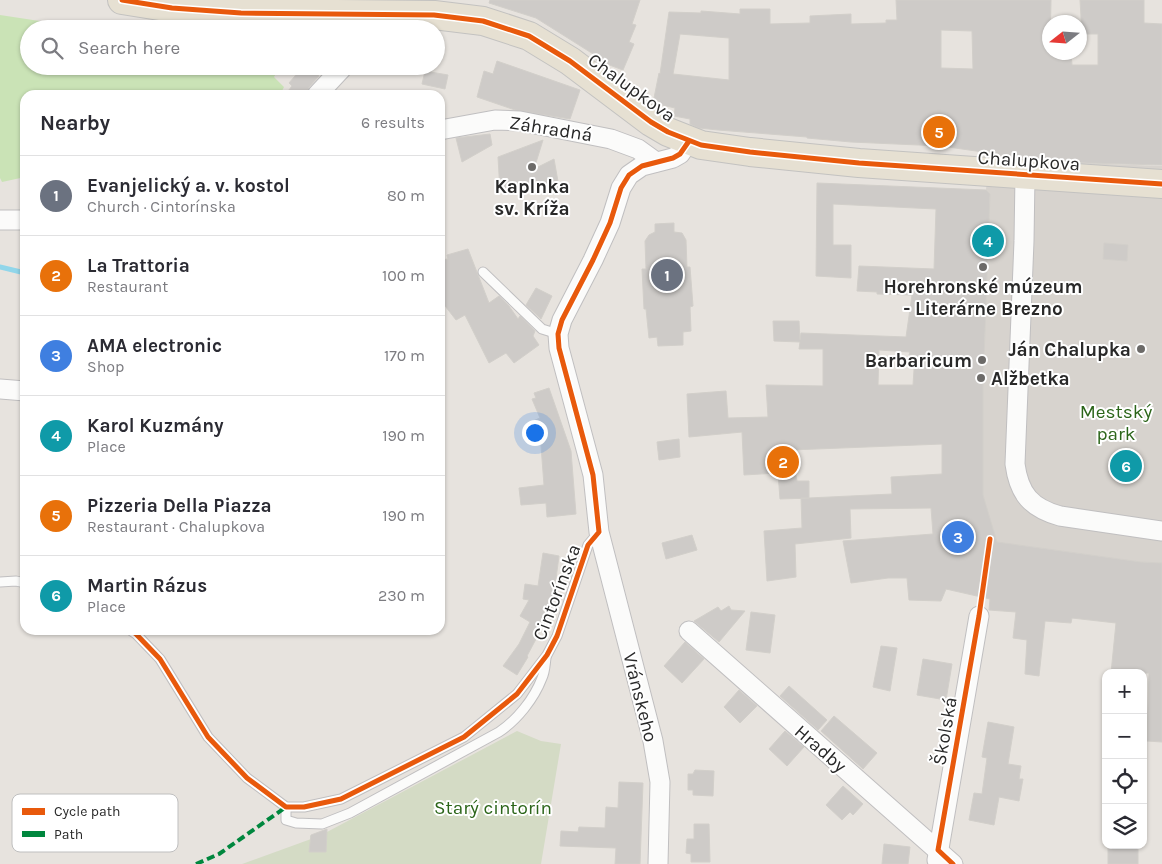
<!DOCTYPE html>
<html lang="en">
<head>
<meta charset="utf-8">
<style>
	:root { --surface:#fff; --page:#f2f2f3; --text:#2b2b33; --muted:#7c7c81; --line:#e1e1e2; --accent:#ea580c }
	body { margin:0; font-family:Karla,sans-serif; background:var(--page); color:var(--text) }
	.controls { position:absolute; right:15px; bottom:15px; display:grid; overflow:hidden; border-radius:10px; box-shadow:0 1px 4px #0004 }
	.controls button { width:45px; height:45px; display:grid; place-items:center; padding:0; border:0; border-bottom:1px solid var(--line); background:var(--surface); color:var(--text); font:25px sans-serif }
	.compass { position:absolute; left:1042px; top:15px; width:45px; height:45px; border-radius:50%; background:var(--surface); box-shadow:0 1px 4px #0004; rotate:253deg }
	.you { position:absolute; left:534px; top:432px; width:18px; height:18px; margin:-12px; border:4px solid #fff; border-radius:50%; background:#1a73e8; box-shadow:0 0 0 8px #1a73e833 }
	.badge { display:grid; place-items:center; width:32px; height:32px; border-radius:50%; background:var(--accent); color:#fff; font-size:16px; font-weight:700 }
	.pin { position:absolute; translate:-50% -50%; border:2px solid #fff; box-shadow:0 1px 5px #0006 }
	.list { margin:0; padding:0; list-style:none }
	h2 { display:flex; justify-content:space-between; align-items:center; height:65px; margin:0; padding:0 20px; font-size:21px }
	h2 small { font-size:16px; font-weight:400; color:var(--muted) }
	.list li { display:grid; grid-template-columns:32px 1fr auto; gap:15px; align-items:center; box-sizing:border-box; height:80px; padding:0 20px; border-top:1px solid var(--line) }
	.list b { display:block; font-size:19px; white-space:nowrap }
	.list p { margin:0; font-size:16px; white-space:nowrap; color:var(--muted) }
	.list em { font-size:16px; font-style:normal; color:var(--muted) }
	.icon { flex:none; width:28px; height:28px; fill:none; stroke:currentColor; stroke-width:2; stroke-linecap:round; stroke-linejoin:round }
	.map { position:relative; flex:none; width:1162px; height:864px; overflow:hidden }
	.search { position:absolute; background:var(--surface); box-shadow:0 1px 4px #0004; left:20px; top:20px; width:425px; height:55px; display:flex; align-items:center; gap:12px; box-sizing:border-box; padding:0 18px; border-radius:28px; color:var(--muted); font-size:19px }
	.panel { position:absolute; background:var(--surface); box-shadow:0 1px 4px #0004; left:20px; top:90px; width:425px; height:545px; border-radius:15px }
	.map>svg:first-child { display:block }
</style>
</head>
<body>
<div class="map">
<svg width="1162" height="864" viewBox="0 0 1162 864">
	<rect width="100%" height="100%" fill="#e7e3de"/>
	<!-- green -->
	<polygon fill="#cae3b6" points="0,15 66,25 69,29 29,29 29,66 280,66 274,77 284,87 280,95 25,95 25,177 2,182 0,178"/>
	<!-- cemetery -->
	<polygon fill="#d4dbc5" points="517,731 541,741 561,744 541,864 242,864 311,839 310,836 327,829 327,832"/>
	<!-- plaza -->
	<polygon fill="#d7d3ce" points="989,153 997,158 1051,162 1162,166 1162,563 1141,562 1023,546 983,543 983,386 990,194 986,190"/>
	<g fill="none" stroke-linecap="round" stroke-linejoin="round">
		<!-- stream -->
		<polyline stroke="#91d6ea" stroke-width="5" points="0,267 25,273"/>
	</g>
	<!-- building -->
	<g fill="#cecbc8" stroke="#d2cfca" fill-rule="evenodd">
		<polygon points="490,0 640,0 632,24 636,25 629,42 634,44 623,70 596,60 598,57 536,18 489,3"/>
		<path d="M 896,0 L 1051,0 L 1050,52 L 1071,52 L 1072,65 L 1098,65 L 1098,34 L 1082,34 L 1080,0 L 1144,0 L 1144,23 L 1162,24 L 1162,165 L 1087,163 L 997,157 L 997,154 L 941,146 L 851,142 L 807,138 L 807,137 L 718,130 L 699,128 L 690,124 L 690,119 L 674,116 L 675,108 L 653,103 L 659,73 L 660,74 L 669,12 L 701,13 L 701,11 L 740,14 L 740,9 L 770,9 L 770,24 L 810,23 L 810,16 L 851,14 L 851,24 L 886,23 L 886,20 L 897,20 ZM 941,30 L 972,31 L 973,69 L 941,68 ZM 680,34 L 729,38 L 729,80 L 673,74 Z"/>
		<polygon points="497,61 580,90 570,119 515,110 477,97 484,71 493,74"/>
		<polygon points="300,70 304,73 306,70 313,75 315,73 319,76 309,87 306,95 285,95 292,86 289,83"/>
		<polygon points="425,71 448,75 445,89 422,84"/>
		<polygon points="490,134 492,145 462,162 456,138"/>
		<polygon points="543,140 534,169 554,159 559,187 500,191 498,157"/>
		<path d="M 817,183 L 986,190 L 990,194 L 983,386 L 983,495 L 997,542 L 1141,562 L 1162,563 L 1162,742 L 1147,741 L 1149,673 L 1111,673 L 1116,623 L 1072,618 L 1071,623 L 1045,621 L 1039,676 L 1025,674 L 1027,640 L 1013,638 L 1016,612 L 989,610 L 990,599 L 946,589 L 941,601 L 909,600 L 907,578 L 888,578 L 851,583 L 843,541 L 933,534 L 931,508 L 850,509 L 851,538 L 795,544 L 796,577 L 767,581 L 764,531 L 802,528 L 801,498 L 809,498 L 780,499 L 778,473 L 744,475 L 742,432 L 689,437 L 687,394 L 726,391 L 728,418 L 768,417 L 766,385 L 823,386 L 823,349 L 799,349 L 800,342 L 774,341 L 773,321 L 799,321 L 800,340 L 801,333 L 906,337 L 912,295 L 877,294 L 877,292 L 857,291 L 859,266 L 934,269 L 936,209 L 833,204 L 833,245 L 851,245 L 851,278 L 816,276 ZM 879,350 L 910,352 L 909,355 L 915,355 L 913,385 L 878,385 ZM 942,444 L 942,474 L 891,477 L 892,494 L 809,498 L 809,481 L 797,481 L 791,450 Z"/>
		<polygon points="674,223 674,232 682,233 686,240 687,267 690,267 693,306 690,307 691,331 683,332 683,345 658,346 657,337 649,338 646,309 644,309 642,269 646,269 645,241 649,235 655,232 655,224"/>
		<polygon points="1104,243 1128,245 1127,261 1103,259"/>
		<polygon points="468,249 489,303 499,296 509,306 518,319 520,316 535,331 533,336 539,345 514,363 506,353 489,363 465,315 456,320 442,302 440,294 440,260 448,259 447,255"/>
		<polygon points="536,288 552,296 541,319 526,305"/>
		<polygon points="549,388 571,451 576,514 547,517 546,503 521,505 519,488 544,485 540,433 531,436 526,424 540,418 532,399 536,398 534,393"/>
		<polygon points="679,439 680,457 659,460 657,442"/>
		<polygon points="692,535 697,550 666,559 662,543"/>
		<polygon points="543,553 559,556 552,609 527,656 528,657 517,675 503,666 519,644 530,622 520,616 529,600 523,599 525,584 538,586"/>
		<polygon points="729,606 731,610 745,611 719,642 694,621 718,607 721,611"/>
		<polygon points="751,612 775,615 770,653 746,650"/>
		<polygon points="685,642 704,659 682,683 664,666"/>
		<polygon points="881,646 897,648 890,691 873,687"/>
		<polygon points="923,659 952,664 946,700 917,695"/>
		<polygon points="789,686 827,720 818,730 780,696"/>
		<polygon points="739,690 757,706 740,723 724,707"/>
		<polygon points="834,716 877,753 863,769 821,731"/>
		<polygon points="988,722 1014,727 1008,764 1021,766 1019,779 1023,779 1019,801 999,797 994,825 969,820 974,793 982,794 987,758 982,757"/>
		<polygon points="785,731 804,747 787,766 769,749"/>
		<polygon points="695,770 714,771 713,796 693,795 693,790 688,790 688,774 693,774"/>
		<polygon points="619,782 643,783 640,864 615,864 616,848 560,846 561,831 578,832 579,827 605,828 606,807 618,808"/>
		<polygon points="843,786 863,804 853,815 850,812 842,820 826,805"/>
		<polygon points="694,824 709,824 710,862 691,862 691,854 686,853 687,839 694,839"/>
		<polygon points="327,829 326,852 309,852 311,835"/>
		<polygon points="884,844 910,847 908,864 882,864"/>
		<rect x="1108" y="845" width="30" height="19"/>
	</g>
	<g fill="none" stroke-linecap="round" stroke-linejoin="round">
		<!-- lane casing -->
		<g stroke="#c0bfc0" stroke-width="11">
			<g id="lane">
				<polyline points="483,272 542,329 558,334"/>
				<polyline points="0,582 16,581 25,583"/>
				<polyline points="130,630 136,634 160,659 208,737 247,778 286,807 304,807 341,799 464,737 517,694 547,655 557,636 588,545 599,532"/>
				<path d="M 286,807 L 286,820 L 296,823 L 322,824 L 350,813 L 499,732 C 517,720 534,699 542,678 C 545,672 545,665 546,658"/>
			</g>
		</g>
		<!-- street casing -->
		<g stroke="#c0bfc0" stroke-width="21">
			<g id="street">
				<polyline points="317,95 344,66"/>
				<polyline points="440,130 495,120 520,121 611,139 638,149 656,162"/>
				<path d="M 1025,176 L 1024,241 L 1015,464 C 1019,494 1031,508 1060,516 L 1162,531"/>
				<polyline points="0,220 25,220"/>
				<polyline points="0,389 25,391"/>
				<polyline points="689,631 953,864"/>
				<polyline points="937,860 979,616"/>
				<polyline points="658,864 660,782 653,741 599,532 593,475 559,348 558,334 562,320 593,260 610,223 621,188 629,175 642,166 673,158 680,154 689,141"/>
			</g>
		</g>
		<!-- primary casing -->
		<g stroke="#c3c2c0" stroke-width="30">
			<polyline id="primary" points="122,0 172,8 241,13 434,15 483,21 529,36 570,61 651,122 668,132 701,145 750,152 859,163 1162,184"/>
		</g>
		<!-- lane -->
		<use href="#lane" stroke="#fbfbfa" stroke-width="9"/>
		<!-- street -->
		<use href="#street" stroke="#fbfbfa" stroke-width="19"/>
		<!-- primary -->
		<use href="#primary" stroke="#e6e0d2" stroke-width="28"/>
		<!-- quiet -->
		<polyline stroke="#00873e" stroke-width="4" stroke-dasharray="8 4" stroke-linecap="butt" points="196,864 219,854 286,807"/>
		<!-- cycleway casing -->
		<g stroke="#fff" stroke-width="8">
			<g id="cycleway">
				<polyline points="122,0 172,8 241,13 434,15 483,21 529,36 570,61 651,122 668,132 701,145 750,152 859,163 1162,184"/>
				<polyline points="130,630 136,634 160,659 208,737 247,778 286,807 304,807 341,799 464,737 517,694 547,655 557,636 588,545 599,532 593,475 559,348 558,334 562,320 593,260 610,223 621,188 629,175 642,166 673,158 680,154 689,141"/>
				<polyline points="953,864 938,850 979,616 990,539"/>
			</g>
		</g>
		<!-- cycleway -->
		<use href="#cycleway" stroke="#e8590c" stroke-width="5"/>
	</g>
	<!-- markers -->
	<g fill="#6c6a68" stroke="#fff" stroke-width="2">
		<circle cx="532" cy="167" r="5"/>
		<circle cx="983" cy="267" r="5"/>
		<circle cx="1141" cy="349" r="5"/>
		<circle cx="982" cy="360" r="5"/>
		<circle cx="981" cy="378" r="5"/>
	</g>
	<g text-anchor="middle" stroke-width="4" stroke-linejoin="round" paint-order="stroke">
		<!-- street labels -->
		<g font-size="19" fill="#292929" stroke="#fff">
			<text transform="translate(632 87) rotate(36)" y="7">Chalupkova</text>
			<text transform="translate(551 128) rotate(9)" y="7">Záhradná</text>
			<text transform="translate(1029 160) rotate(4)" y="7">Chalupkova</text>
			<text transform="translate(556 592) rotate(-69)" y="7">Cintorínska</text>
			<text transform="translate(641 697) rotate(76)" y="7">Vránskeho</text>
			<text transform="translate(944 731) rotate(-80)" y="7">Školská</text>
			<text transform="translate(821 748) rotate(41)" y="7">Hradby</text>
		</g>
		<!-- poi labels -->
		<g font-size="19" font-weight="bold" fill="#292929" stroke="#fff">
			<text x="532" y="193">Kaplnka<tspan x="532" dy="22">sv. Kríža</tspan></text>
			<text x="983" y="293">Horehronské múzeum<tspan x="983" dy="22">- Literárne Brezno</tspan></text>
			<text x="1131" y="356" text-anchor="end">Ján Chalupka</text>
			<text x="972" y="367" text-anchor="end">Barbaricum</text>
			<text x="991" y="385" text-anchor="start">Alžbetka</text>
		</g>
		<!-- park labels -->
		<g font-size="19" fill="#2b6519" stroke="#fff">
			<text x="1116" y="418">Mestský<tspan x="1116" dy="22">park</tspan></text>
			<text x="493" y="814">Starý cintorín</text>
		</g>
	</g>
	<!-- legend -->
	<rect x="12" y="794" width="166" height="58" rx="8" fill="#fff" stroke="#bfbfbf" stroke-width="1"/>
	<rect x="22" y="808" width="23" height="7" fill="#e8590c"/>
	<rect x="22" y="831" width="23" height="6" fill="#00873e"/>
	<g font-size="14" fill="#292929">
		<text x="54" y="816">Cycle path</text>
		<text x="54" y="839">Path</text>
	</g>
</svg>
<div class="controls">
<button>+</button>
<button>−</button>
<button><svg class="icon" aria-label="locate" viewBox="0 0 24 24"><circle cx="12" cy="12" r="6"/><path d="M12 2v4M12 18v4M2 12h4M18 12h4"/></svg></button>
<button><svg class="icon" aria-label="layers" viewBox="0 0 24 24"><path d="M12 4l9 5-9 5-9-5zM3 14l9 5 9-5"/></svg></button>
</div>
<svg class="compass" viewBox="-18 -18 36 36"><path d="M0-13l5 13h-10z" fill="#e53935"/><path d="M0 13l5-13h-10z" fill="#7c7c81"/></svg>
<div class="you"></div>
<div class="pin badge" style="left:667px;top:275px;background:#6b7280">1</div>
<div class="pin badge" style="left:783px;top:462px;background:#e8710a">2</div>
<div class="pin badge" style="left:958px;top:537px;background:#3f7fe0">3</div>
<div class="pin badge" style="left:988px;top:241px;background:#0f9aa8">4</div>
<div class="pin badge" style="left:939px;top:132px;background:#e8710a">5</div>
<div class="pin badge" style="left:1126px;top:466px;background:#0f9aa8">6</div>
<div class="search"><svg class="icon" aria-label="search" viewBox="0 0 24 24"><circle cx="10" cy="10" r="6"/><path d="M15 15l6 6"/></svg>Search here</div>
<section class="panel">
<h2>Nearby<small>6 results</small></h2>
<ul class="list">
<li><span class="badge" style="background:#6b7280">1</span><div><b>Evanjelický a. v. kostol</b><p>Church · Cintorínska</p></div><em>80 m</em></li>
<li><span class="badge" style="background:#e8710a">2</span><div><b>La Trattoria</b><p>Restaurant</p></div><em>100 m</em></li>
<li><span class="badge" style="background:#3f7fe0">3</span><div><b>AMA electronic</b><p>Shop</p></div><em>170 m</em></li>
<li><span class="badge" style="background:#0f9aa8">4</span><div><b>Karol Kuzmány</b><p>Place</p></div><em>190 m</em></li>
<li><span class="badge" style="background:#e8710a">5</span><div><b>Pizzeria Della Piazza</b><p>Restaurant · Chalupkova</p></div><em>190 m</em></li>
<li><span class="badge" style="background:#0f9aa8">6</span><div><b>Martin Rázus</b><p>Place</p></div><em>230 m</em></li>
</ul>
</section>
</div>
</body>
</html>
